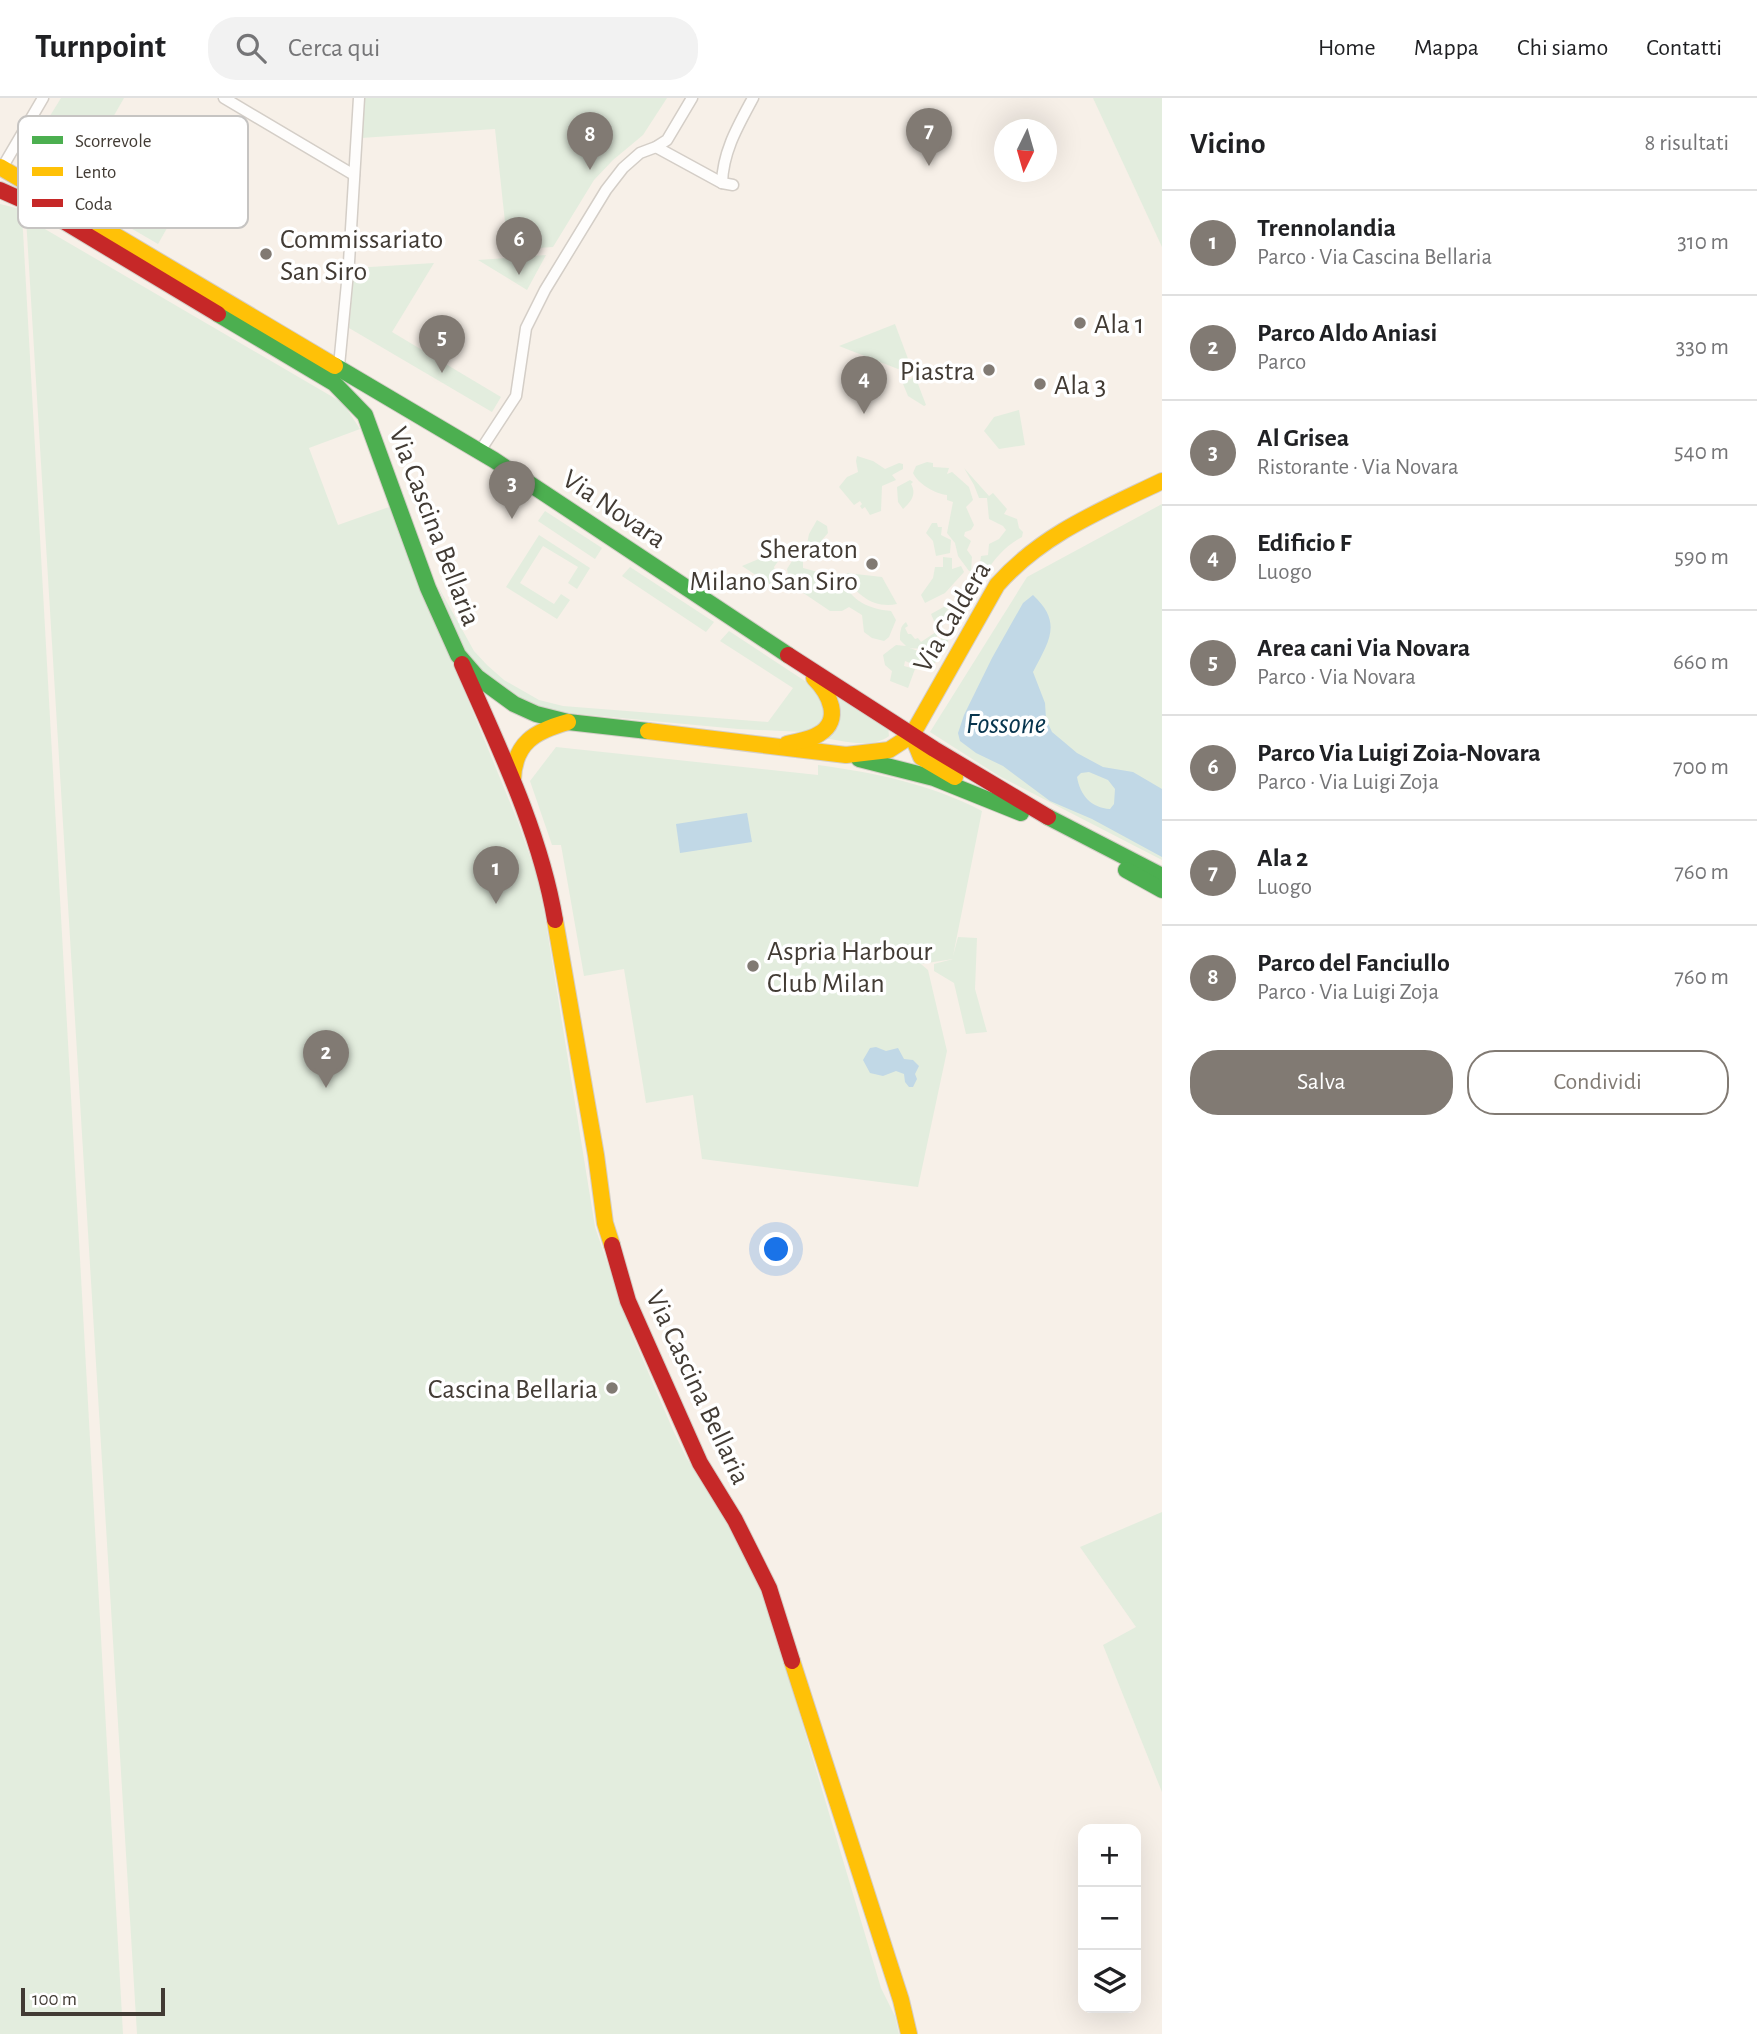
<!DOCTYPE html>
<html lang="it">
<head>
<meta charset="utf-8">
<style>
	:root { --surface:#fff; --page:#f2f2f2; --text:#202124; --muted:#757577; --line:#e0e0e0; --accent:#817a73 }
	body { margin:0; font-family:"Alegreya Sans",sans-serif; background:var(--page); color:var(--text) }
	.controls { position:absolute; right:21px; bottom:21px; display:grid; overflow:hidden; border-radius:14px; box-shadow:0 7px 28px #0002 }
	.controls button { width:63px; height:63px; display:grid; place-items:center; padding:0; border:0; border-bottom:2px solid var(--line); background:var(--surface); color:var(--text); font:35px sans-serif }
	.compass { position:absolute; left:994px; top:21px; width:63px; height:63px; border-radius:50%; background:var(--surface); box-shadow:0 7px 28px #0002; rotate:185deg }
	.scale { position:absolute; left:21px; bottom:18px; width:144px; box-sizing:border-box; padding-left:7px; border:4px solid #423b34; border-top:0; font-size:19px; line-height:24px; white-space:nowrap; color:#423b34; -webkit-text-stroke:5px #fff; paint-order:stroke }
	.you { position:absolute; left:777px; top:1152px; width:24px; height:24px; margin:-18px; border:5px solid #fff; border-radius:50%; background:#1a73e8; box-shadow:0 0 0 10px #1a73e833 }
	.badge { display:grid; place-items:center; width:46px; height:46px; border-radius:50%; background:var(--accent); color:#fff; font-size:23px; font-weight:700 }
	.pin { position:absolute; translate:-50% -58px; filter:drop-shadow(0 2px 4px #0008) }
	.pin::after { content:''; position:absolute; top:37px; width:24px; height:21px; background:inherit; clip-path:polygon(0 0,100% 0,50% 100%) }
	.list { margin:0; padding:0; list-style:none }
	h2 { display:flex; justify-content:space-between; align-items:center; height:91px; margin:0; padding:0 28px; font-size:30px }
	h2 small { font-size:23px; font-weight:400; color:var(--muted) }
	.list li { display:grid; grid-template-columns:46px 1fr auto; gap:21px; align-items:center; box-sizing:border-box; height:105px; padding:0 28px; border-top:2px solid var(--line) }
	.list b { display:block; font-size:26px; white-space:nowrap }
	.list p { margin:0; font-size:23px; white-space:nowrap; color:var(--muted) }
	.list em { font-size:23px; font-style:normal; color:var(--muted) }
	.actions { display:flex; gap:14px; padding:21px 28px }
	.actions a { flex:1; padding:16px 0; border:2px solid var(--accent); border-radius:28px; text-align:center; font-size:24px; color:var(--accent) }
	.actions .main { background:var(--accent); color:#fff }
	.icon { flex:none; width:38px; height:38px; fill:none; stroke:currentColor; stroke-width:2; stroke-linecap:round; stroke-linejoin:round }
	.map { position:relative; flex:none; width:1162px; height:1936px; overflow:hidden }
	header { display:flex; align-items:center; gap:42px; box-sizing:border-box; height:98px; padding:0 35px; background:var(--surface); border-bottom:2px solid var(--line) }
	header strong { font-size:33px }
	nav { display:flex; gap:38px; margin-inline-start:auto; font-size:24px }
	.search { width:490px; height:63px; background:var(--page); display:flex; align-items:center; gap:18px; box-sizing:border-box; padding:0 24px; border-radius:28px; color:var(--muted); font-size:26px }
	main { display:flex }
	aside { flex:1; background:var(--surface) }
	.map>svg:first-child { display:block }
</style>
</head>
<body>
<header>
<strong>Turnpoint</strong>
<div class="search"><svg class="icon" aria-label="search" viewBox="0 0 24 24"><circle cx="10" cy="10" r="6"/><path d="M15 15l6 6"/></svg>Cerca qui</div>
<nav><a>Home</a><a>Mappa</a><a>Chi siamo</a><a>Contatti</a></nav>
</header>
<main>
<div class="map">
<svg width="1162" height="1936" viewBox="0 0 1162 1936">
	<rect width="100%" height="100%" fill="#f7f0e8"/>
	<!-- green -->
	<g fill="#e3edde">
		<polygon points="61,0 124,0 69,96 21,65"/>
		<polygon points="362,0 667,0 643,37 613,62 594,82 553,149 508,152 495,31 361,40"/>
		<polygon points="1093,0 1162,0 1162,149"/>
		<polygon points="146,56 166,68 168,75 173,76 176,72 185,79 179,88 188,93 158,146 110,118"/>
		<polygon points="0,106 20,111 23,133 123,1936 0,1936"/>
		<polygon points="26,120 343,305 360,331 309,350 338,427 389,409 518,724 536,776 544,813 595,1129 631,1234 673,1332 686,1359 739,1445 765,1500 881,1890 895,1918 899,1936 137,1936"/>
		<polygon points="546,157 527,192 478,162"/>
		<polygon points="434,165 392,234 501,299 492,314 349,230 354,170"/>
		<polygon points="895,226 910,266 898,271 839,248"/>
		<polygon points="915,278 926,307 924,308 908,298 903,286"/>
		<polygon points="1019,312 1025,347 999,351 984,333 994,319"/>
		<polygon points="857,358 873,363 885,371 899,365 903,366 903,371 892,377 896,382 882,388 881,413 870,417 865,409 862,411 860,408 862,406 860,403 854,407 839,389 847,379 858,374 856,363"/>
		<path d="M 927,364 L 933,365 L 933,369 L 949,370 L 947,376 L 952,374 L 969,389 L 973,402 L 966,409 L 974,427 L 971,432 L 965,434 L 964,438 L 971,443 L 967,452 L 972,459 L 971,473 L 969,473 L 958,458 L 955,445 L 947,435 L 953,404 L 947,402 L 947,397 C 936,396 918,386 913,375 L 916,368 Z"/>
		<path d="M 964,370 L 989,398 L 993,395 L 1007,411 L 1004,416 L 1017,421 L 1019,430 L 1023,434 L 1022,439 C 1005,448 995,460 985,476 L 979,472 L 981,458 L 988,457 L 989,446 L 999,441 L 1006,432 L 1003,428 L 989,421 L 987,400 L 979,400 L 974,387 Z"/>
		<path d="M 910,382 L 913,384 L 911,386 C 917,396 911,404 903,411 L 898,404 L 897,389 Z"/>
		<polygon points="1162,406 1162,762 999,678 930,634 1027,479"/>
		<polygon points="545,413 602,450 595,461 538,423"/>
		<polygon points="817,422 827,428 828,435 822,442 821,447 807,446 809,436"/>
		<polygon points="932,425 937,425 938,429 942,429 941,437 951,442 950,455 936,458 933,443 926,435"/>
		<polygon points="539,437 590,470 577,491 568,485 578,469 543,448 520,485 554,506 561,496 570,502 557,521 506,489"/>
		<polygon points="789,448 774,469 781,492 780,493 742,468"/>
		<path d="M 797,455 L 803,456 L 803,470 L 818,474 L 820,484 L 843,481 C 850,503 869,511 891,513 L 896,522 L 889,539 L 884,543 L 872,540 L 864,534 L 862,517 L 849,509 L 842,513 L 830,513 L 790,486 L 787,471 Z"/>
		<polygon points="943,459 952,460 952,471 961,468 964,474 945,495 925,505 921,497 933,480 935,469 943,469"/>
		<polygon points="630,469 714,524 706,534 622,478"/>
		<path d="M 847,475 L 882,479 L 897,506 C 875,511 853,497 847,475 Z"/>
		<path d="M 438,488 L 474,553 L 487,567 L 504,582 L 539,602 L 563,608 L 768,624 L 793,590 L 720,543 L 729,533 L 817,591 L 827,617 L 818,630 L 803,634 L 738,631 L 557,614 C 524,604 483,586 465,553 C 454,533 447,509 438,488 Z"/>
		<path d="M 969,488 L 977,491 L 939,559 L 936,558 L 937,563 L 927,572 L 905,563 L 904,568 L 915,571 L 908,590 L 890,583 L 892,573 L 885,567 L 883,557 L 896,547 L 906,548 L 900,542 C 900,535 900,528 906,524 L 908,528 L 905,530 L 908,536 L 911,536 L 915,541 L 918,540 L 921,544 L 936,534 L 937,530 L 931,516 L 949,506 C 945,527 934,558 907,549 L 932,558 L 924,555 L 950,533 L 956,517 L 953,505 Z"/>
		<path d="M 831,595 L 888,629 L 889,638 C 870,652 840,642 818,639 Z"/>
		<path d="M 556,649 L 818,677 L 818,667 C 877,675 930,686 982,713 L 953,858 L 958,839 L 977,840 L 975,891 L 987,934 L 966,936 L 954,885 L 934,873 L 934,866 L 953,861 L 921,866 L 928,872 L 947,953 L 918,1089 L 702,1061 L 693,997 L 646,1005 L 624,871 L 584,878 L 561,747 L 552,747 L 530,683 Z"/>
		<polygon points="1162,1414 1162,1694 1103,1547 1136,1529 1080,1449"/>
	</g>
	<!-- water -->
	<g fill="#c1d8e6" fill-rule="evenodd">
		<path d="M 1033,497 C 1063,525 1049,543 1033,574 L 1045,605 L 1046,621 L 1052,634 L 1064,644 L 1077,655 L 1103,669 L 1133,674 L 1162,691 L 1162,759 L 1092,721 L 1050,703 L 1003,668 L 976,655 L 960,643 L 958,635 L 964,617 L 992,560 L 1023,505 ZM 1089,674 L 1108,682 L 1115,691 L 1114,706 L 1110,711 C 1091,710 1080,697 1077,679 L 1081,675 Z"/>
		<polygon points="747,715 752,744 680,755 676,726"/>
		<polygon points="876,949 886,953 898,950 904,961 913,962 919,968 915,976 917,981 913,989 909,989 905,984 904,976 896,973 883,978 870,975 863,962 870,950"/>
	</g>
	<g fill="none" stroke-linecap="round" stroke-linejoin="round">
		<!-- street casing -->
		<g stroke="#d4cec7" stroke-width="13">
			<g id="street">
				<polyline points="224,0 354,77"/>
				<polyline points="656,49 722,85 733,87"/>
				<polyline points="2,70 43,0"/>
				<path d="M 722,85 C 723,53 738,28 753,0"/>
				<polyline points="339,268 349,164 359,0"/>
				<polyline points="480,353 516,298 526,230 545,192 606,92 623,70 640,55 656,49 667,42 692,0"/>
			</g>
		</g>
		<!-- fast casing -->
		<g stroke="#d4cec7" stroke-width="18">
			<g id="fast">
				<polyline points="218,216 334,285 365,317 428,490 458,557 477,579 514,606 536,616 568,624 648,633"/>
				<polyline points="335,268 494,362 788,557"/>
				<polyline points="859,661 934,680 1021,715"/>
				<polyline points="1048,719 1162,778"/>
				<polyline points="1126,772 1162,792"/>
			</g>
		</g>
		<!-- slow casing -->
		<g stroke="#d4cec7" stroke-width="18">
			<g id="slow">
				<polyline points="0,69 335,268"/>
				<polyline points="648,633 846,657 889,652 912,637"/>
				<path d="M 912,637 L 997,487 C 1042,436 1102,412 1162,383"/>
				<polyline points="912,637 921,659 955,679"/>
				<path d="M 787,646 C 798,643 810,642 819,636 C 843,622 829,595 814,580"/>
				<path d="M 513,682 C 514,645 535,633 568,624"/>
				<polyline points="555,822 596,1057 605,1125 612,1147"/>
				<polyline points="792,1563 901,1902 909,1936"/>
			</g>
		</g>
		<!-- jam casing -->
		<g stroke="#d4cec7" stroke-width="18">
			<g id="jam">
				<polyline points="0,92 45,112 218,216"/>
				<polyline points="788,557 934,651 1048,719"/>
				<path d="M 462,566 C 498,648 540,733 555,822"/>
				<polyline points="612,1147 628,1203 700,1365 735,1422 769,1490 792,1563"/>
			</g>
		</g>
		<!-- street -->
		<use href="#street" stroke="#fefdfc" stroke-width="10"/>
		<!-- fast -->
		<use href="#fast" stroke="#4caf50" stroke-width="16"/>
		<!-- slow -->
		<use href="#slow" stroke="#ffc107" stroke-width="16"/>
		<!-- jam -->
		<use href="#jam" stroke="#c62828" stroke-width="16"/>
	</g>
	<!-- markers -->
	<g fill="#817a73" stroke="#fff" stroke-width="2.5">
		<circle cx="266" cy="156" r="7"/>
		<circle cx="1080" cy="225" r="7"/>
		<circle cx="989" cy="272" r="7"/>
		<circle cx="1040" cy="286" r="7"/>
		<circle cx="872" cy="466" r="7"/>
		<circle cx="753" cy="868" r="7"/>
		<circle cx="612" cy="1290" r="7"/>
	</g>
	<g text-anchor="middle" stroke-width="7" stroke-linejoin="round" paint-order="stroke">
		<!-- poi labels -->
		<g font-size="28" fill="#423b34" stroke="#fff" text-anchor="start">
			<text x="280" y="150">Commissariato<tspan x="280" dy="32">San Siro</tspan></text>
			<text x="1094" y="235">Ala 1</text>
			<text x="975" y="282" text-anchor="end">Piastra</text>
			<text x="1054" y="296">Ala 3</text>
			<text x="858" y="460" text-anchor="end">Sheraton<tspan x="858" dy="32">Milano San Siro</tspan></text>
			<text x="767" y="862">Aspria Harbour<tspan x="767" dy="32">Club Milan</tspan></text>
			<text x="598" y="1300" text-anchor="end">Cascina Bellaria</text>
		</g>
		<!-- street labels -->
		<g font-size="28" fill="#423b34" stroke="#fff">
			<text transform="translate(615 410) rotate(34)" y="10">Via Novara</text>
			<text transform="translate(436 428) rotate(69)" y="10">Via Cascina Bellaria</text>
			<text transform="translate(951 518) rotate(-59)" y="10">Via Caldera</text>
			<text transform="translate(699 1289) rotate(65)" y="10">Via Cascina Bellaria</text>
		</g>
		<!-- water labels -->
		<g font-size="30" font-style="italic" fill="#07354e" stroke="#fff">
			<text x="1006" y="635">Fossone</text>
		</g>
	</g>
	<!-- legend -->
	<rect x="18" y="18" width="230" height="112" rx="10" fill="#fff" stroke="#c6c4c2" stroke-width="2"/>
	<rect x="32" y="38" width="31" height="8" fill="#4caf50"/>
	<rect x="32" y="69" width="31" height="9" fill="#ffc107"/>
	<rect x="32" y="101" width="31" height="8" fill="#c62828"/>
	<g font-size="19" fill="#423b34">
		<text x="75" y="49">Scorrevole</text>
		<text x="75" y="80">Lento</text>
		<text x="75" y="112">Coda</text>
	</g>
</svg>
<div class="controls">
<button>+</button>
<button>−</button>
<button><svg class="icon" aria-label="layers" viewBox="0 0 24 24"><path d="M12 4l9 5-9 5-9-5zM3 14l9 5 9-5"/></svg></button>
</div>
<svg class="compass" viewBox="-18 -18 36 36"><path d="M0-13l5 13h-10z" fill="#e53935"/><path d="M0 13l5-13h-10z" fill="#757577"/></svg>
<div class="scale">100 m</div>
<div class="you"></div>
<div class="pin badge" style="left:496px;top:806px">1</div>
<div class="pin badge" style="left:326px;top:990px">2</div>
<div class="pin badge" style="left:512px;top:421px">3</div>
<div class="pin badge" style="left:864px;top:316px">4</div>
<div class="pin badge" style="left:442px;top:275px">5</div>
<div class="pin badge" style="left:519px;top:177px">6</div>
<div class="pin badge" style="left:929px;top:68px">7</div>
<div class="pin badge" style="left:590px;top:72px">8</div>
</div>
<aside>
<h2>Vicino<small>8 risultati</small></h2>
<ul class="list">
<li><span class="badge">1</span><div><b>Trennolandia</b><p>Parco · Via Cascina Bellaria</p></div><em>310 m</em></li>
<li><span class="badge">2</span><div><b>Parco Aldo Aniasi</b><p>Parco</p></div><em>330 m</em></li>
<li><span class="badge">3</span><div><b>Al Grisea</b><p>Ristorante · Via Novara</p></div><em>540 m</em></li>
<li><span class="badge">4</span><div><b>Edificio F</b><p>Luogo</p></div><em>590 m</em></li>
<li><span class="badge">5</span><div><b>Area cani Via Novara</b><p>Parco · Via Novara</p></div><em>660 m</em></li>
<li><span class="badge">6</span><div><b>Parco Via Luigi Zoia-Novara</b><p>Parco · Via Luigi Zoja</p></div><em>700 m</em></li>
<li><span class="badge">7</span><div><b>Ala 2</b><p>Luogo</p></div><em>760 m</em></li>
<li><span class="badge">8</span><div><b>Parco del Fanciullo</b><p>Parco · Via Luigi Zoja</p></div><em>760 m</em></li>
</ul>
<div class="actions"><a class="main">Salva</a><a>Condividi</a></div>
</aside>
</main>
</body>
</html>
